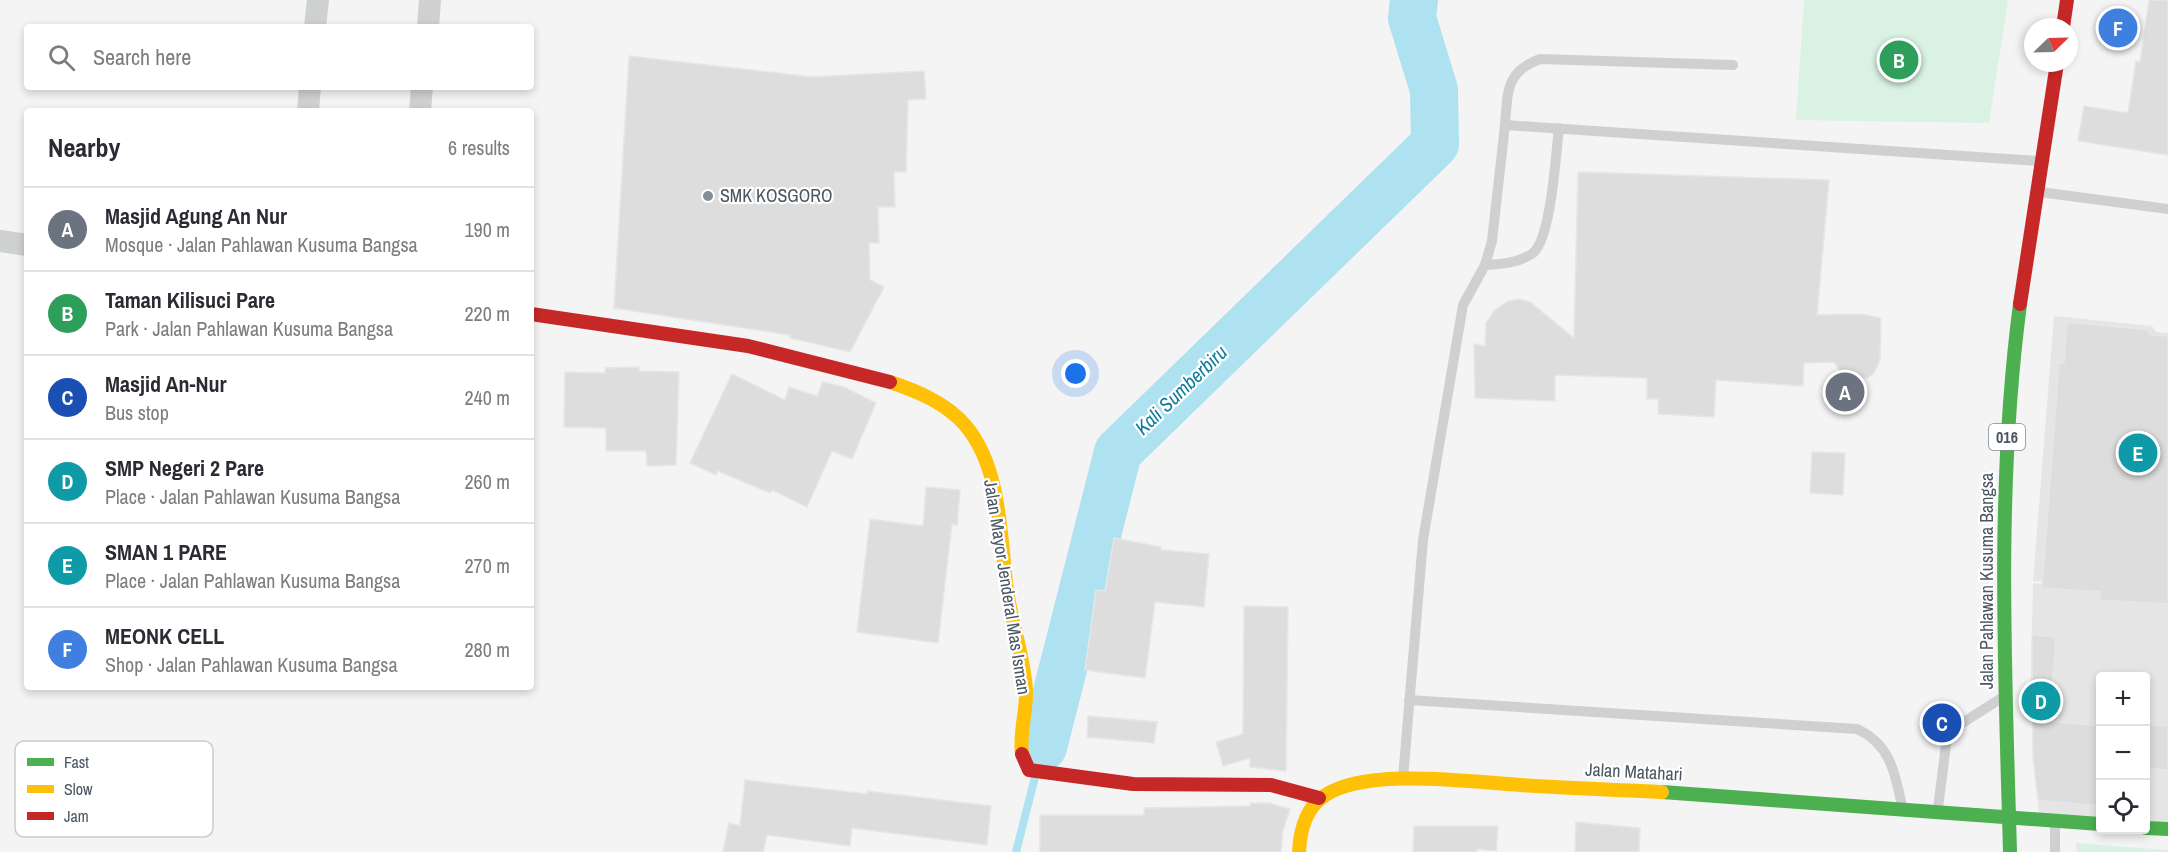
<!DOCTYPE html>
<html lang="en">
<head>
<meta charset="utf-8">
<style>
	:root { --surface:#fff; --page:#f2f2f3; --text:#2b2b33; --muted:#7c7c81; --line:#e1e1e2; --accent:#1a73e8 }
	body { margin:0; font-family:"Archivo Narrow",sans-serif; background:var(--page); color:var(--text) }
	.controls { position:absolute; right:18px; bottom:18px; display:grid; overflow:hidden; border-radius:6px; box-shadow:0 3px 9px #0003 }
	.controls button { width:54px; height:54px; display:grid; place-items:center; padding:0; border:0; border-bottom:2px solid var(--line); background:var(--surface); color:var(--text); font:30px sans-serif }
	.compass { position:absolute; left:2024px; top:18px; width:54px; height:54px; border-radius:50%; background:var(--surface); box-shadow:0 3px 9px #0003; rotate:67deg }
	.you { position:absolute; left:1076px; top:374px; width:21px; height:21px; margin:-15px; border:4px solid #fff; border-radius:50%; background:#1a73e8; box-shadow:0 0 0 9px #1a73e833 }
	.badge { display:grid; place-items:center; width:39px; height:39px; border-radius:50%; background:var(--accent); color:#fff; font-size:20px; font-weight:700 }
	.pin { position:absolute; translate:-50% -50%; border:3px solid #fff; box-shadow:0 2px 6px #0006 }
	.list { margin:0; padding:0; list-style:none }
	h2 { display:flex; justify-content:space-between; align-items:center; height:78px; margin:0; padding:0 24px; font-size:26px }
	h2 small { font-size:20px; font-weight:400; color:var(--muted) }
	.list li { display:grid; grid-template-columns:39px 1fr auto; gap:18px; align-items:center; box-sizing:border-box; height:84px; padding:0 24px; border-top:2px solid var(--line) }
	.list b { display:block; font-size:22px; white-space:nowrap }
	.list p { margin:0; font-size:20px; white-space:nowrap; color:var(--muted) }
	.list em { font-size:20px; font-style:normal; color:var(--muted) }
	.icon { flex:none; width:33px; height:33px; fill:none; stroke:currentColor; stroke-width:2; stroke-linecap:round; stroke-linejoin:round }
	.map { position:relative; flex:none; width:2168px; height:852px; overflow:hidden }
	.search { position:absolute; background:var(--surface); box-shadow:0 3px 9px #0003; left:24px; top:24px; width:510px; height:66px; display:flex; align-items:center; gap:15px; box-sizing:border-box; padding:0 21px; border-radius:6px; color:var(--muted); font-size:22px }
	.panel { position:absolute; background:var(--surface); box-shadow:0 3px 9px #0003; left:24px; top:108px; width:510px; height:582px; border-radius:6px }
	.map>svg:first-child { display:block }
</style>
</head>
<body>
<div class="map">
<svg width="2168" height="852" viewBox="0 0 2168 852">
	<rect width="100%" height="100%" fill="#f4f4f4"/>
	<!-- education -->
	<g fill="#e6e5e6">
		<polygon points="2054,316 2152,326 2156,332 2168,333 2168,336 2150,335 2148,330 2067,322 2064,363 2059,363 2089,455 2052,452 2043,578 2125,586 2033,581"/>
		<polygon points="2033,583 2168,595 2168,823 2146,821 2146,676 2100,676 2100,818 2039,813 2033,757 2031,675"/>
	</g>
	<!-- green -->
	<g fill="#d9f2e3">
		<polygon points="1804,0 2008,0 1989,123 1796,120"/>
		<polygon points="2076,843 2168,850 2168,852 2077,852"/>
	</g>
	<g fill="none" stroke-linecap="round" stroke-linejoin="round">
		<!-- stream -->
		<g stroke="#aee2f0" stroke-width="8">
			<polyline points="1039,765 1043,747"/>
			<polyline points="1016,852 1035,777"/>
		</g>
		<!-- river -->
		<polyline stroke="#aee2f0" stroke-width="48" points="1043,747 1118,452 1435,144 1434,90 1412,18 1414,0"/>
	</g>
	<!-- building -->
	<g fill="#ddddde" stroke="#e5e6e7" stroke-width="1.5">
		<polygon points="2149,0 2168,0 2168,155 2078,141 2084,106 2128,113 2136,61 2140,62"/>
		<polygon points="629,56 812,77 924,71 926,99 908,100 906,172 894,172 895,207 878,207 879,243 869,243 870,280 884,287 850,352 790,338 790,335 614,308"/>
		<polygon points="1578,172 1829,180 1817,315 1861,314 1881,318 1880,360 1874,373 1867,378 1856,379 1843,375 1834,362 1804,363 1803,386 1716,380 1714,417 1658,414 1658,399 1647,399 1647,378 1555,375 1555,401 1475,398 1474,344 1485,346 1486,323 1495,310 1508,301 1519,299 1530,302 1574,338"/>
		<polygon points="2067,322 2148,330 2150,335 2168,336 2168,604 2100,600 2100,592 2042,588 2059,363 2064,363"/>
		<polygon points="639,367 639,371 679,372 676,465 647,466 646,451 606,451 606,428 564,427 565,372 605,373 605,368"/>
		<polygon points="732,374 785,400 789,387 817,396 823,382 844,387 876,403 852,459 832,451 807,507 772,490 770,493 718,471 716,475 690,463"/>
		<polygon points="1812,452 1845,453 1843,495 1810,493"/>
		<polygon points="926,487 960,490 957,525 952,524 938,643 857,632 870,519 923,526"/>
		<polygon points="1114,538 1161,547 1161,550 1209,554 1204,607 1155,602 1145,678 1085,670 1096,590 1105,591"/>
		<polygon points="1244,606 1288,607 1286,771 1250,767 1250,758 1223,766 1216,742 1243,734"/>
		<polygon points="2032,635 2056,637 2050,721 2100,726 2100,806 2038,800 2033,757"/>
		<polygon points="1088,716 1157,722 1154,743 1087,737"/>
		<polygon points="2145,724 2168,726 2168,770 2145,768"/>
		<polygon points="745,780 867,794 867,791 991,806 987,845 852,828 850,846 767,835 763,852 723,852 729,823 740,826"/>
		<polygon points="1250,803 1269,803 1290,809 1283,830 1281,852 1040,852 1040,815 1144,815 1144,808 1250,806"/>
		<polygon points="1576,822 1640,828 1639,852 1575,852"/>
		<polygon points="1414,826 1498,826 1496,851 1477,849 1477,852 1413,852"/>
	</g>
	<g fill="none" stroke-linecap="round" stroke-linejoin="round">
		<!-- lane -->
		<g stroke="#ced0d2" stroke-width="10">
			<path d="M 1505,125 C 1508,92 1505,72 1540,59 L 1733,65"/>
			<polyline points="2040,192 2168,209"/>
			<path d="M 1485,265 C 1501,264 1519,263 1533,253 C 1551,239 1556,153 1559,128"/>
			<path d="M 1409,700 L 1857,729 C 1890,744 1895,772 1902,806"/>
			<polyline points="1403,778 1423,540 1463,305 1485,265 1492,241 1505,125 2038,161"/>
			<polyline points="1938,808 1947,737 1956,727 2000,699"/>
			<polyline points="2055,852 2055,823"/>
		</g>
		<!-- street -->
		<g stroke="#ced0d2" stroke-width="22">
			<polyline points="315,27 318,0"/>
			<polyline points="428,27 430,0"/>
			<polyline points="308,111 310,87"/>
			<polyline points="420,111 422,87"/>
			<polyline points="0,241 27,245"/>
		</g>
		<!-- fast -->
		<g stroke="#4caf50" stroke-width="14">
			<polyline points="1662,792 2100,824"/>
			<polyline points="2146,828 2168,829"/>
			<path d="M 2010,852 C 2005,668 1996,487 2020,304"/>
		</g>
		<!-- slow -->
		<g stroke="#ffc107" stroke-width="14">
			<path d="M 890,382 C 917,391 946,403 965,425 C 1002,468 1000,538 1007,591 C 1012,624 1024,657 1026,690 C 1027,711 1019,732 1022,754"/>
			<path d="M 1299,852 C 1300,831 1306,808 1324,796 C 1366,767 1470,782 1520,785 C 1567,788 1615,790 1662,792"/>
		</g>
		<!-- jam -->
		<g stroke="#c62828" stroke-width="14">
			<polyline points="2063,27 2067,0"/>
			<polyline points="2020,304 2057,63"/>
			<polyline points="531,314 748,346 890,382"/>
			<polyline points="1022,754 1029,770 1133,784 1271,785 1319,798"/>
		</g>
	</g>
	<!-- markers -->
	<circle fill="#868d94" stroke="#fff" stroke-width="2" cx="708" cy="196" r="6"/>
	<g text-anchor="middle" stroke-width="4.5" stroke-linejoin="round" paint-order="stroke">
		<!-- shield labels -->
		<rect fill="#fff" stroke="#808990" stroke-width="1.5" x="1989" y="424" width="36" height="26" rx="4.5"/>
		<g font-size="16" font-weight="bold" fill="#4a5661">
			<text x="2007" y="443">016</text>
		</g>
		<!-- poi labels -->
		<g font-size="18" fill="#4a5661" stroke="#fff" text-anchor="start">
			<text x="720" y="202">SMK KOSGORO</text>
		</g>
		<!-- street labels -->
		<g font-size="18" fill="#4a5661" stroke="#fff">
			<text transform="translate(1987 581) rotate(-90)" y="6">Jalan Pahlawan Kusuma Bangsa</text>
			<text transform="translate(1007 587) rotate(81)" y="6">Jalan Mayor Jenderal Mas Isman</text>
			<text transform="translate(1634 772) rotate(3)" y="6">Jalan Matahari</text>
		</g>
		<!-- water labels -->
		<g font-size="20" font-style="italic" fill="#0c7c9b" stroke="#fff">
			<text transform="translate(1181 390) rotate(-44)" y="7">Kali Sumberbiru</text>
		</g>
	</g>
	<!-- legend -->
	<rect x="15" y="741" width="198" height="96" rx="9" fill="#fff" stroke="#c9ccd0" stroke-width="1.5"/>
	<rect x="27" y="758" width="27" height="8" fill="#4caf50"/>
	<rect x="27" y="785" width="27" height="8" fill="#ffc107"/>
	<rect x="27" y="812" width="27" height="8" fill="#c62828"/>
	<g font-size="16" fill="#4a5661">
		<text x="64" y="768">Fast</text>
		<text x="64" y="795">Slow</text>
		<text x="64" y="822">Jam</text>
	</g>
</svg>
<div class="controls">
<button>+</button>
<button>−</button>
<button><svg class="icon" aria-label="locate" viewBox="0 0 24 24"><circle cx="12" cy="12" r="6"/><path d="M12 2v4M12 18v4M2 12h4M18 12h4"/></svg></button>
</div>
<svg class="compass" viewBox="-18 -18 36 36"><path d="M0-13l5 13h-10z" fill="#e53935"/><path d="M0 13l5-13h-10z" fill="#7c7c81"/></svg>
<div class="you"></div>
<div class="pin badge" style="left:1845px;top:392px;background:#6b7280">A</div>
<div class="pin badge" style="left:1899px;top:60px;background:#2e9e5b">B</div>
<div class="pin badge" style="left:1942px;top:723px;background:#1a4fb4">C</div>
<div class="pin badge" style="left:2041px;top:701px;background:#0f9aa8">D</div>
<div class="pin badge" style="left:2138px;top:453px;background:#0f9aa8">E</div>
<div class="pin badge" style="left:2118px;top:28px;background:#3f7fe0">F</div>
<div class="search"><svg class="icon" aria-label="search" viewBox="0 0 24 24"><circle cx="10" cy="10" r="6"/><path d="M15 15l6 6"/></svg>Search here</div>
<section class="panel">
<h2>Nearby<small>6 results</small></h2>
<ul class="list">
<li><span class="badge" style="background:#6b7280">A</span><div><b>Masjid Agung An Nur</b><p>Mosque · Jalan Pahlawan Kusuma Bangsa</p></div><em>190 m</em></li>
<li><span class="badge" style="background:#2e9e5b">B</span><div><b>Taman Kilisuci Pare</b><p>Park · Jalan Pahlawan Kusuma Bangsa</p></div><em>220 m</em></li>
<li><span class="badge" style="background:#1a4fb4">C</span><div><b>Masjid An-Nur</b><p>Bus stop</p></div><em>240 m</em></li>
<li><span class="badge" style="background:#0f9aa8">D</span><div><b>SMP Negeri 2 Pare</b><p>Place · Jalan Pahlawan Kusuma Bangsa</p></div><em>260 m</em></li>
<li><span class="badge" style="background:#0f9aa8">E</span><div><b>SMAN 1 PARE</b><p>Place · Jalan Pahlawan Kusuma Bangsa</p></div><em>270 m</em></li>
<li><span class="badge" style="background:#3f7fe0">F</span><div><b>MEONK CELL</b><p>Shop · Jalan Pahlawan Kusuma Bangsa</p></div><em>280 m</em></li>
</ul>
</section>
</div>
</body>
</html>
